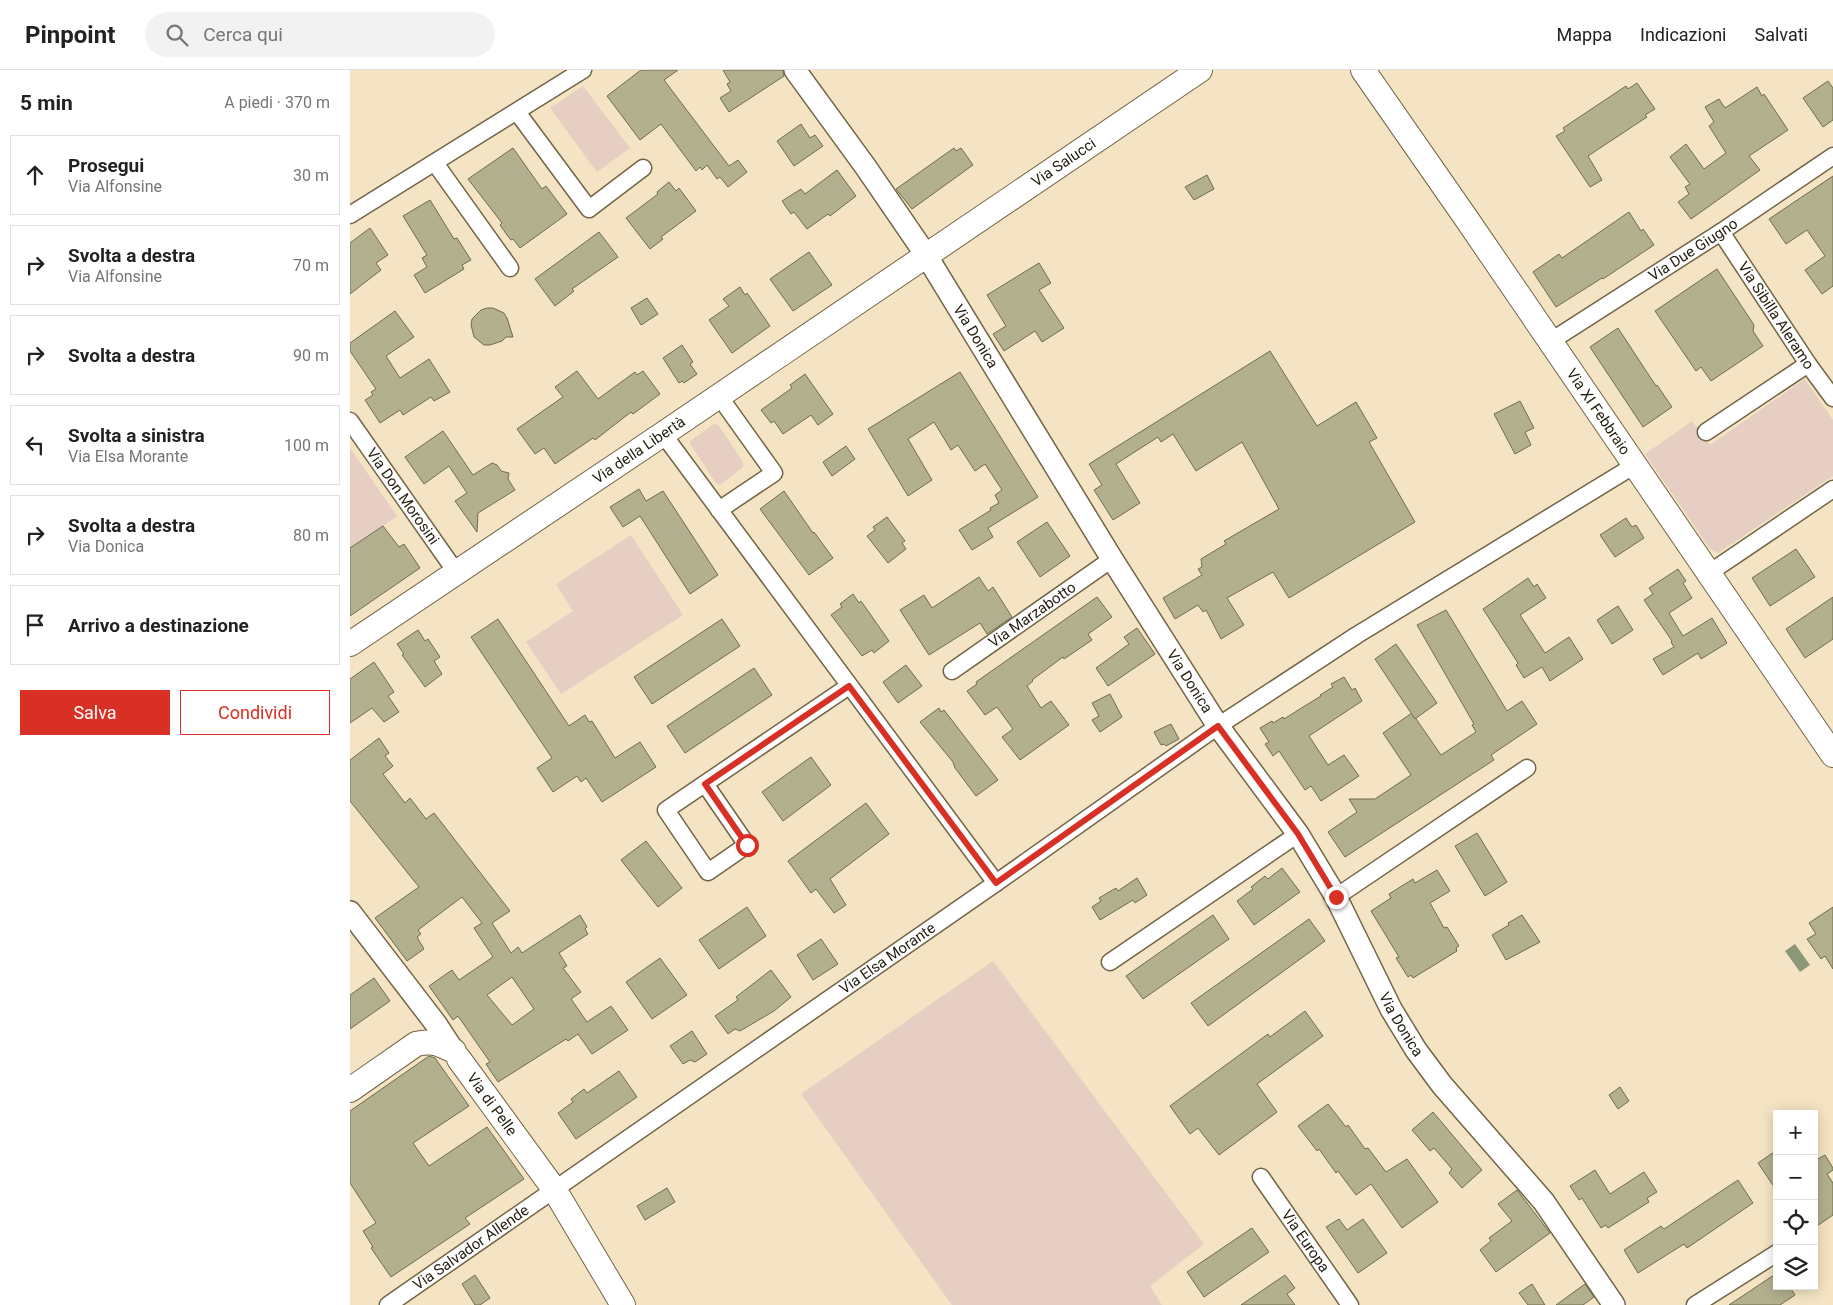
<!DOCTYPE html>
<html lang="it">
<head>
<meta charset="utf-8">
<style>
	:root { --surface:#fff; --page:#f2f2f2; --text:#222; --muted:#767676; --line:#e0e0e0; --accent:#d93025 }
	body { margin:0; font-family:Roboto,sans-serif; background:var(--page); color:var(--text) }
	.controls { position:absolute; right:15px; bottom:15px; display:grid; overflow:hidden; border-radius:0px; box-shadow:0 2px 12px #0003 }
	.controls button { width:45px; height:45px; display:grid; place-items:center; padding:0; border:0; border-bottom:1px solid var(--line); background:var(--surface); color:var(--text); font:25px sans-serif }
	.stop { position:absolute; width:15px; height:15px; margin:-11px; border:4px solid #d93025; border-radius:50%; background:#fff }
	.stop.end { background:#d93025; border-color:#fff; box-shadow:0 1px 5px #0008 }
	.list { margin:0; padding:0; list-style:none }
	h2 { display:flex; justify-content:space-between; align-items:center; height:65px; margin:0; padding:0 20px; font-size:21px }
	h2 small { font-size:16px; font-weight:400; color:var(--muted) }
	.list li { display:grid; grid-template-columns:32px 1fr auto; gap:15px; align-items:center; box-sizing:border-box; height:80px; margin:0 10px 10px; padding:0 10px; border:1px solid var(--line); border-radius:0px }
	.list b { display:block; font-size:19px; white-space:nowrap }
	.list p { margin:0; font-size:16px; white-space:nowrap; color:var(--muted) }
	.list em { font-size:16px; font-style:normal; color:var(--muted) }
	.actions { display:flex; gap:10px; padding:15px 20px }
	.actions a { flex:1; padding:11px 0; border:1px solid var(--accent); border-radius:0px; text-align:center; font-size:18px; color:var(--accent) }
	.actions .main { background:var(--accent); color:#fff }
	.icon { flex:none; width:28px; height:28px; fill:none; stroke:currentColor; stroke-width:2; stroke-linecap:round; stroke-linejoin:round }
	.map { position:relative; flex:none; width:1483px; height:1235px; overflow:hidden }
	header { display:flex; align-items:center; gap:30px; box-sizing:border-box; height:70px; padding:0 25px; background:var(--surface); border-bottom:1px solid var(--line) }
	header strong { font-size:24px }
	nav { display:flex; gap:28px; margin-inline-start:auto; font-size:18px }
	.search { width:350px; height:45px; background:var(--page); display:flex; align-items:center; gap:12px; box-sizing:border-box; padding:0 18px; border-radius:28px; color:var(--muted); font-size:19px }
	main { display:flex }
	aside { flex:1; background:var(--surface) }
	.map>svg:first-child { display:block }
</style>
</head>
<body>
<header>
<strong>Pinpoint</strong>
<div class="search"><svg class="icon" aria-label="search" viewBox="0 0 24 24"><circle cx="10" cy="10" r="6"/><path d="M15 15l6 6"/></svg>Cerca qui</div>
<nav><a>Mappa</a><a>Indicazioni</a><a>Salvati</a></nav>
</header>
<main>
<aside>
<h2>5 min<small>A piedi · 370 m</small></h2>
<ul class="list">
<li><svg class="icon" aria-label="ahead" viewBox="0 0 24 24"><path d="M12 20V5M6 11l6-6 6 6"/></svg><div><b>Prosegui</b><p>Via Alfonsine</p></div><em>30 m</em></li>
<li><svg class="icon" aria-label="right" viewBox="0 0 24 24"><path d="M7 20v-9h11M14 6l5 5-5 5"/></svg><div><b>Svolta a destra</b><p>Via Alfonsine</p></div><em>70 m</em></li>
<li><svg class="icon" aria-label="right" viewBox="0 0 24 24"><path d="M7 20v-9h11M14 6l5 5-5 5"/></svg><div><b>Svolta a destra</b></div><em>90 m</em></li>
<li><svg class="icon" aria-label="left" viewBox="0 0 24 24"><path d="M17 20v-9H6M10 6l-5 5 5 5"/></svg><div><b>Svolta a sinistra</b><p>Via Elsa Morante</p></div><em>100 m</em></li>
<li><svg class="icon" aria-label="right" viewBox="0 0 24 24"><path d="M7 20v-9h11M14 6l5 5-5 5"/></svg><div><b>Svolta a destra</b><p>Via Donica</p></div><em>80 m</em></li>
<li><svg class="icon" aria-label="arrive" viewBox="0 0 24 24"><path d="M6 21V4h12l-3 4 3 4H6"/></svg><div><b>Arrivo a destinazione</b></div></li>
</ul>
<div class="actions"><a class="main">Salva</a><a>Condividi</a></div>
</aside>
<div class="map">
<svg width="1483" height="1235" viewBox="0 0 1483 1235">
	<rect width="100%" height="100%" fill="#f4e4c3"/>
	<!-- green -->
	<g fill="#e6cec2">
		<polygon points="233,16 280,78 247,102 200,38"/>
		<polygon points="1455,309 1483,350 1483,406 1368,483 1360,479 1295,384 1342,351 1360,375"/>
		<polygon points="364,354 369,356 393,392 393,397 370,415 366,413 340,374 340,371"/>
		<polygon points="0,378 47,446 0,480"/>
		<polygon points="281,465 333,545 211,624 176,572 223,541 206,514"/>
		<polygon points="643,891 854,1174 800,1216 812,1235 602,1235 451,1024"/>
	</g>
	<!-- water -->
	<polygon fill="#8b9777" points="1445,874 1460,895 1450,902 1435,881"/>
	<!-- building -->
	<g fill="#b2b08e" stroke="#6f6d4d" fill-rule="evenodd">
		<polygon points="291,0 328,0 314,10 379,96 388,90 397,102 378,117 370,107 367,109 357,95 352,100 350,97 346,101 311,54 290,70 257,26"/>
		<polygon points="373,0 433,0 434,6 379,42 370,28 381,21 377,14 380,12"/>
		<polygon points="1478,11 1483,18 1483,50 1473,57 1453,28"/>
		<polygon points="1287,13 1305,39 1295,45 1297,47 1238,86 1252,110 1240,117 1206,66 1215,61 1213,58 1276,16 1278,19"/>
		<polygon points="1407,17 1412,26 1414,24 1438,60 1399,86 1410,100 1341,149 1328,132 1339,124 1335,117 1340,114 1320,87 1336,74 1354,99 1376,83 1359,56 1364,52 1355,37 1369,29 1375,38"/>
		<polygon points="451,54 460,68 465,65 473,76 444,96 427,71"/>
		<polygon points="163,78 192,119 196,116 217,144 170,178 163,169 161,170 157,165 150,155 152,153 118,109"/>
		<polygon points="604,78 606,81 611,78 623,95 562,139 546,119"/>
		<polygon points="487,100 506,126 480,146 478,144 457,159 444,142 441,144 432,131 451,119 455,124"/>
		<polygon points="857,105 864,119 844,130 835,117"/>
		<polygon points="1483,106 1483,216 1472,224 1455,200 1475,186 1457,160 1436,174 1419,149"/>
		<polygon points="319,112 326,121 329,118 346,141 311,167 313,169 300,179 276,148 308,124 307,122"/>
		<polygon points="80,130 104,169 107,168 121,190 112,195 114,199 75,223 64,205 77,197 72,188 77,185 53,146"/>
		<polygon points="1279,142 1291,161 1293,159 1304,175 1253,209 1252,208 1206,237 1183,202 1209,184 1212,188"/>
		<polygon points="20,158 38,185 26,193 31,200 0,224 0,173"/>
		<polygon points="249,162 268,187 222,219 224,221 205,236 185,209"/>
		<polygon points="459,182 482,215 443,241 420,209"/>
		<polygon points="689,193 701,213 689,220 714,258 692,272 685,261 654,281 643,264 656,256 637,225"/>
		<polygon points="1367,199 1404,255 1403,261 1413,276 1361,311 1351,297 1346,301 1305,241"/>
		<polygon points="390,217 395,225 397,223 420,256 382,283 359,250 379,236 373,229"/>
		<polygon points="297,228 308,244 291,255 281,238"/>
		<polygon points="137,238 143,238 154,243 157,248 163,267 156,267 152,271 140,275 134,275 124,267 121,255 122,249 131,240"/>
		<polygon points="45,241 64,267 36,286 50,308 79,289 100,322 84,331 81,327 53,345 50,340 30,353 15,330 23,325 21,322 26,319 0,281 0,273"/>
		<polygon points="1268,258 1306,316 1307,315 1322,337 1293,357 1240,277"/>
		<polygon points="332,275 343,292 340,294 347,304 334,313 332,311 329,313 313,288"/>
		<polygon points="920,281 967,356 1006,332 1027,368 1019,372 1065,452 939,528 923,502 877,528 894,555 871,569 856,540 853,542 848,535 825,549 813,528 852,505 848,499 852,497 851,489 876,474 874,471 929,439 892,372 846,401 823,364 811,372 808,367 766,394 790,433 763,450 744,420 752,415 739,394"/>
		<polygon points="227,301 248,329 285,302 287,305 293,301 310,324 283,344 281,342 245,370 243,368 205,394 194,378 185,384 167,359 213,327 205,317"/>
		<polygon points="610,302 688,427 638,458 643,467 622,480 609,460 641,440 640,438 649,433 645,425 652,420 635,394 625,401 608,375 601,380 584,352 558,369 582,410 558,426 518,359"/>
		<polygon points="455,304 483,344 468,355 461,345 433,364 424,351 421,353 411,340 442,318 440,315"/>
		<polygon points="1170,331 1184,358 1175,362 1181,375 1165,384 1144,344"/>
		<polygon points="93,361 123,405 142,393 147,395 151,401 159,403 158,409 165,420 128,443 127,462 105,431 117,423 99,396 74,414 55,387"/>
		<polygon points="496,376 505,389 482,406 473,392"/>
		<polygon points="289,419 296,431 313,421 368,505 340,524 290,446 273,457 260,437"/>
		<polygon points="434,421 463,463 464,462 483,488 459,505 410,439"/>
		<polygon points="537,447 555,471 552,473 556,479 538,493 517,466 525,460 523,457"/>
		<polygon points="1276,448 1282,457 1286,455 1294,468 1265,487 1250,465"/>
		<polygon points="697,452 720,486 690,507 667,472"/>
		<polygon points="33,456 49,477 54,474 70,498 0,546 0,478"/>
		<polygon points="1446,479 1465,507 1420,536 1402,508"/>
		<polygon points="1328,499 1336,511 1333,513 1342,528 1319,543 1333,566 1362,548 1377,573 1351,589 1348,583 1313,605 1303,589 1324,577 1321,572 1322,571 1294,530 1303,524 1299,518"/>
		<polygon points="629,507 638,521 643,517 662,547 637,564 630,553 579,585 550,540 574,525 582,538"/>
		<polygon points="1178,508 1184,517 1187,514 1196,528 1170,545 1195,583 1219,567 1233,589 1200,611 1192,597 1174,608 1166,595 1168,593 1133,539"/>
		<polygon points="503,524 509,533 511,531 539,571 524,583 522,580 512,586 481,545 492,537 490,534"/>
		<polygon points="747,527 762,547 738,564 742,570 714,589 713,587 682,610 683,611 677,616 691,638 701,631 719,655 670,690 652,667 663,659 647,637 635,645 617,621 627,614 626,612"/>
		<polygon points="1483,527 1483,569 1455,588 1436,559"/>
		<polygon points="1268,536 1283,560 1262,574 1247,550"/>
		<polygon points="1096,540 1157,641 1172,631 1187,654 1141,685 1144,690 995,787 978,762 1007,742 999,729 1025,729 1061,705 1033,663 1062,643 1091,685 1126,662 1122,655 1124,654 1067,555"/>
		<polygon points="148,549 219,656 235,645 239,652 242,651 265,688 290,672 306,697 252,732 236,708 231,712 227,706 203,722 187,698 202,688 121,567"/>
		<polygon points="372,549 390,576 302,634 284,607"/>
		<polygon points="787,558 805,584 758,616 746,598 779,574 774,567"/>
		<polygon points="68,560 75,571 78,569 90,587 84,591 92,604 75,617 52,585 54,584 47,574"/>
		<polygon points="1046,574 1087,633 1065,649 1025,589"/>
		<polygon points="24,592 44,622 38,626 49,642 34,652 22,638 0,653 0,609"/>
		<polygon points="556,595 572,616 548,633 533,612"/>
		<polygon points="404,598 422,625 335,683 317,656"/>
		<polygon points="994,607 1002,620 1005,618 1012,631 959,666 978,695 994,685 1009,706 971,731 961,716 955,720 929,681 923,686 915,674 919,672 910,658 922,651 923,653 933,647 934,649 953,637 971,626 970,625 983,617 981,614"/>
		<polygon points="760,624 772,647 750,662 742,650 749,646 742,633"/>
		<polygon points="589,638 591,642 594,640 648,710 626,726 605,698 603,692 570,652"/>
		<polygon points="821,654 829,669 816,676 814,674 811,675 804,662"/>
		<path d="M 29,668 L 39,683 L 35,686 L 43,696 L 33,704 L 55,733 L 60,728 L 76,749 L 84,743 L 160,841 L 142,853 L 161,883 L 168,877 L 172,883 L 230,845 L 237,857 L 235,859 L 238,864 L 209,883 L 217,896 L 213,898 L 231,922 L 221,929 L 237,952 L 261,936 L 278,960 L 242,984 L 228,964 L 218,971 L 216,969 L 148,1012 L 136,994 L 140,992 L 108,946 L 103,950 L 79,916 L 102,900 L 109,910 L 143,887 L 124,858 L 132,853 L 112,827 L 68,860 L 71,864 L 67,867 L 74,879 L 57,891 L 25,848 L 69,817 L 0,731 L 0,690 ZM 162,907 L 184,939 L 162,955 L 137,925 Z"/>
		<polygon points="461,687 481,715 433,751 412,722"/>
		<polygon points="516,733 539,764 480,809 496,835 484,843 466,819 461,823 438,791"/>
		<polygon points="1127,763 1157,812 1135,826 1105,776"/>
		<polygon points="296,771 332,818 308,837 271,790"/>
		<polygon points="932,798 950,822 904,855 887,831 903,819 901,817 915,806 918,809"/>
		<polygon points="1087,800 1100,821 1080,833 1094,858 1097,857 1109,876 1106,878 1107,881 1063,908 1061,905 1058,907 1046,888 1049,887 1021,841 1041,828 1039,824 1063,809 1065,813"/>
		<polygon points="787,808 797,825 785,833 783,830 750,850 742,837 751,831 749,828 766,818 768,821"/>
		<polygon points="397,837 416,866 369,899 349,870"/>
		<polygon points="1483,837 1483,899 1475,886 1471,889 1457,869 1466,864 1459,853"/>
		<polygon points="863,845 879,869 793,929 776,906"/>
		<polygon points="1172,845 1190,872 1156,890 1142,865 1159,855 1158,853"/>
		<polygon points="959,849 975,871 858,956 841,933"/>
		<polygon points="471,869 488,894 463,910 447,885"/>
		<polygon points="310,888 337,925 302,949 276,912"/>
		<polygon points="421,900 441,927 424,941 390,961 385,959 378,964 365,946 388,930 386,927"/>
		<polygon points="24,908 40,931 0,959 0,925"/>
		<polygon points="955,941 973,966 907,1014 927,1042 869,1085 848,1058 840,1064 820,1036 918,964 920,967"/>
		<polygon points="342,961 357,984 345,992 340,990 333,994 320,976"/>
		<polygon points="79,986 85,988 119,1036 63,1073 79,1096 137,1057 174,1109 115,1148 120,1154 41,1207 21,1178 23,1177 13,1161 26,1153 0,1113 0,1041"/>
		<polygon points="269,1001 287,1027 226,1069 208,1043 223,1032 221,1029 234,1019 237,1023"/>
		<polygon points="1270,1017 1279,1031 1268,1039 1259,1025"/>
		<polygon points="978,1034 996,1057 998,1055 1015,1079 1018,1078 1036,1102 1057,1089 1088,1132 1052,1158 1021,1114 1006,1125 988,1101 986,1103 969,1079 967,1081 948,1056"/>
		<polygon points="1083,1042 1132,1100 1112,1118 1099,1103 1102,1099 1084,1078 1080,1081 1062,1060"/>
		<polygon points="1427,1080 1427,1121 1408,1093"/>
		<polygon points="1464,1084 1468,1089 1475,1085 1483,1098 1483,1100 1477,1104 1483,1113 1483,1145 1464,1158"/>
		<polygon points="1245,1100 1260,1124 1294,1102 1307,1122 1297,1128 1299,1132 1258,1158 1256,1155 1251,1158 1232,1128 1229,1130 1220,1116"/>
		<polygon points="1388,1110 1403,1133 1337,1178 1334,1174 1288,1203 1274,1180 1311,1156 1314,1159"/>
		<polygon points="317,1118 325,1132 295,1150 287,1136"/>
		<polygon points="1167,1120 1200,1163 1146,1202 1130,1180 1141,1171 1139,1168 1162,1151 1148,1134"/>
		<polygon points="989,1149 997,1160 1013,1149 1037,1183 1008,1203 976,1157"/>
		<polygon points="902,1158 919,1182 854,1227 837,1202"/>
		<polygon points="1427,1203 1427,1216 1439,1216 1445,1225 1430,1235 1379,1235"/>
		<polygon points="125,1205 140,1228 130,1235 125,1235 112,1214"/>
		<polygon points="935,1205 945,1218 937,1224 945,1235 891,1235"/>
		<polygon points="1182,1214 1195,1235 1178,1235 1169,1223"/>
		<polygon points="1235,1214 1244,1227 1233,1235 1206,1235"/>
	</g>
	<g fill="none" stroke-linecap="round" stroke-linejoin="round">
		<!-- minor casing -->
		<g stroke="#726446" stroke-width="19">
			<g id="minor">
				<polyline points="167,42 239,139 293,98"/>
				<polyline points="85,93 160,198"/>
				<polyline points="0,145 233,0"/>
				<path id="s1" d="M 1371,162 L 1458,294 L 1483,328"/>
				<path id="s2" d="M 1201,271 L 1371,162 L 1483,86"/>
				<polyline points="369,326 424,403 369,440"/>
				<path id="s3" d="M 0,351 L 106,502"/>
				<polyline points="1356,362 1458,294"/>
				<polyline points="313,364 646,813"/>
				<polyline points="1359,503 1483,419"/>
				<path id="s4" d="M 602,601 L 762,489"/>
				<polyline points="355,714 397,775 358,802 316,740 499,616"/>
				<polyline points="986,827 1177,698"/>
				<polyline points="760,892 948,764"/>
				<path id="s5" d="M 911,1107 L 1000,1235"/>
				<path id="s6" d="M 38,1235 L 646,813 L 868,656 L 1007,565 L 1285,395"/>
				<polyline points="1345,1235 1427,1183"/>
			</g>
		</g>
		<!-- tertiary casing -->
		<g stroke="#726446" stroke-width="24">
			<g id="tertiary">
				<path id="s7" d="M 445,0 L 515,96 L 576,185 L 762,489 L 868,656 L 948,764 L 986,827 L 1041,939 L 1066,980 L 1092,1015 L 1194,1132 L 1264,1235"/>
				<polyline points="0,842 86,954 107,986"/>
			</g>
		</g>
		<!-- secondary casing -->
		<g stroke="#726446" stroke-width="26">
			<g id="secondary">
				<path id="s8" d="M 1013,0 L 1116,148 L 1483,685"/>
				<path id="s9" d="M 0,574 L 313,364 L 850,0"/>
				<path id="s10" d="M 109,989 L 204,1119 L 273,1235"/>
				<path d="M 0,1020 L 66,974 C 83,970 89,974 104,981"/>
			</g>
		</g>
		<!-- minor -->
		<use href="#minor" stroke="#fff" stroke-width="16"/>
		<!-- tertiary -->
		<use href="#tertiary" stroke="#fff" stroke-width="21"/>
		<!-- secondary -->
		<use href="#secondary" stroke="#fff" stroke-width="24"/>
	</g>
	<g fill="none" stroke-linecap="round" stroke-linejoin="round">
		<!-- route -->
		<polyline stroke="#d93025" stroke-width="6" points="397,775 355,714 499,616 646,813 868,656 948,764 986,827"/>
	</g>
	<g text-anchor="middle" stroke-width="5" stroke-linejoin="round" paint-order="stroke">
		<!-- street labels -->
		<g font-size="15" fill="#221d10" stroke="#f4e4c3">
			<text dy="5" stroke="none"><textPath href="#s9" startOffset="861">Via Salucci</textPath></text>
			<text dy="5" stroke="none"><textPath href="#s2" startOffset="169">Via Due Giugno</textPath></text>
			<text dy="5" stroke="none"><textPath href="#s1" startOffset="100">Via Sibilla Aleramo</textPath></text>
			<text dy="5" stroke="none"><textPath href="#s7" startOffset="322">Via Donica</textPath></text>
			<text dy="5" stroke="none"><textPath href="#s8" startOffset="415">Via XI Febbraio</textPath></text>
			<text dy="5" stroke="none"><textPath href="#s9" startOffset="348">Via della Libertà</textPath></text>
			<text dy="5" stroke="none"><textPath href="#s3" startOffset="92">Via Don Morosini</textPath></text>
			<text dy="5" stroke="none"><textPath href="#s4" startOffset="98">Via Marzabotto</textPath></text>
			<text dy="5" stroke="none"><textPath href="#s7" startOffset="728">Via Donica</textPath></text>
			<text dy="5" stroke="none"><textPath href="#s6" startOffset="608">Via Elsa Morante</textPath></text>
			<text dy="5" stroke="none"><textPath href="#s7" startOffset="1132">Via Donica</textPath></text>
			<text dy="5" stroke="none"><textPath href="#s10" startOffset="56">Via di Pelle</textPath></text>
			<text dy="5" stroke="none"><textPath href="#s5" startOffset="78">Via Europa</textPath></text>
			<text dy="5" stroke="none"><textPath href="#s6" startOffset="101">Via Salvador Allende</textPath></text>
		</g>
	</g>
</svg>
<div class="controls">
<button>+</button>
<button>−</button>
<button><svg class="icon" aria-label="locate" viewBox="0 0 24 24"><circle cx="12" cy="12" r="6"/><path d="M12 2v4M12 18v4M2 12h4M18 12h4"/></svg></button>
<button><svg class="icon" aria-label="layers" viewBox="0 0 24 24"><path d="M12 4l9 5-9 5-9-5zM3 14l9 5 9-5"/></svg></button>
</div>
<div class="stop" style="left:397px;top:775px"></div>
<div class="stop end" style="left:986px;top:827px"></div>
</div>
</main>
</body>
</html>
